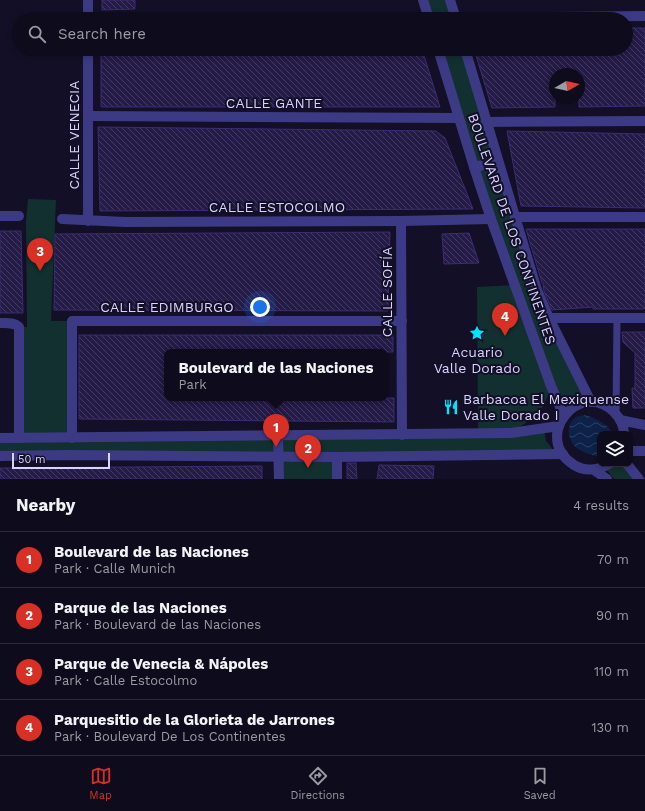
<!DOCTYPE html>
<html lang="en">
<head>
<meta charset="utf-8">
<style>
	:root { --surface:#0e0b1c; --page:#171425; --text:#f1f3f6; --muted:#9b9ba3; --line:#2e2b3b; --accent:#d93025 }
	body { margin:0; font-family:"Work Sans",sans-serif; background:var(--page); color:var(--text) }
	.controls { position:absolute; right:12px; bottom:12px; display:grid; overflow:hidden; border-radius:8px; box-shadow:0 2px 6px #0003 }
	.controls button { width:36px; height:36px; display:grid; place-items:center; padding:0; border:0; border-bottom:1px solid var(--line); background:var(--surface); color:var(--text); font:20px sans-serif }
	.compass { position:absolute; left:549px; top:68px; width:36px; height:36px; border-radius:50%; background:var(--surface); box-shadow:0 2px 6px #0003; rotate:81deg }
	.scale { position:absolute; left:12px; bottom:10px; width:98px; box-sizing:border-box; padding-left:4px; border:2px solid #d9d4ff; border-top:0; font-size:11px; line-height:14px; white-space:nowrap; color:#d9d4ff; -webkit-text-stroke:3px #130f26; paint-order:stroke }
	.you { position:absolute; left:260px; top:307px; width:14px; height:14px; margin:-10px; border:3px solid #fff; border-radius:50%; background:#1a73e8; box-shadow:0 0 0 6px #1a73e833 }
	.badge { display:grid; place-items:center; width:26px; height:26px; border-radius:50%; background:var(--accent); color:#fff; font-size:13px; font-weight:700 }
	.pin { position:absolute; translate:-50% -33px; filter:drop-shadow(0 1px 2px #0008) }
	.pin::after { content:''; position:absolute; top:21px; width:14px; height:12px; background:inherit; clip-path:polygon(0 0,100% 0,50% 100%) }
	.popup { position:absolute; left:164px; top:349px; width:224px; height:52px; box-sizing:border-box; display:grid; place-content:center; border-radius:8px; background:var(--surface); filter:drop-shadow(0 1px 3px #0005); font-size:13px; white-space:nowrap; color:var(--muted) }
	.popup b { font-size:15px; color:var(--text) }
	.popup::after { content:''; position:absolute; left:50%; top:100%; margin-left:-8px; border:8px solid transparent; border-top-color:var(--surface) }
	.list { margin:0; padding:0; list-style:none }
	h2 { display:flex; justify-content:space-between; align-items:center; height:52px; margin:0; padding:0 16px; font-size:17px }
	h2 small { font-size:13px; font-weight:400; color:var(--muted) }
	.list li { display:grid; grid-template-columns:26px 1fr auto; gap:12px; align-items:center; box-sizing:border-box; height:56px; padding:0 16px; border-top:1px solid var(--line) }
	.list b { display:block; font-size:15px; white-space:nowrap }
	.list p { margin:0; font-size:13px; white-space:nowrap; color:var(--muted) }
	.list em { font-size:13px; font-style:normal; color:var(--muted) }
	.icon { flex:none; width:22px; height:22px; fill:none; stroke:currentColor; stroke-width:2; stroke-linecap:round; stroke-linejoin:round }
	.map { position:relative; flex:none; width:645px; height:479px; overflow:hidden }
	.search { position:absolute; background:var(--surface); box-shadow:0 2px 6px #0003; left:12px; right:12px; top:12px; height:44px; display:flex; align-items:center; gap:10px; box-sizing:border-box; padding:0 14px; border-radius:22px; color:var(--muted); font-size:15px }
	.sheet { height:276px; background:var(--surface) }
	nav { display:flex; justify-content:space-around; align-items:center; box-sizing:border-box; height:56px; border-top:1px solid var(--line); background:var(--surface); font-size:11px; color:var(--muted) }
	nav a { display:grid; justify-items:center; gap:2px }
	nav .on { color:var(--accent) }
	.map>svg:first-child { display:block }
</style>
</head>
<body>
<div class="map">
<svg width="645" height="479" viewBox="0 0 645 479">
	<defs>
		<pattern id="water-waves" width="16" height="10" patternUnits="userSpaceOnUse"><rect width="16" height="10" fill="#0c2248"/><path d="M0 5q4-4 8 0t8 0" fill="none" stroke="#2f4163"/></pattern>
		<pattern id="building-back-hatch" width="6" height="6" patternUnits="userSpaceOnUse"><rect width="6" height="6" fill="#241b47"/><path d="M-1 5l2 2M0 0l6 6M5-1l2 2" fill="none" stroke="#433b63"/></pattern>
	</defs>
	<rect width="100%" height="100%" fill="#130f26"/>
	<!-- park -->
	<g fill="#12302f">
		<polygon points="423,0 450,0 456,19 429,19"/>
		<path d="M 438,49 L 465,49 L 537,291 L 586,400 L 576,398 L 565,400 L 562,407 L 551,386 C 549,392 547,399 544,405 C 538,415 521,426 512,433 L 544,429 L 546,441 L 556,453 L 337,457 L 336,479 L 279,479 L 279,457 L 0,455 L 0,438 L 19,438 L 19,327 L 27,327 L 26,221 L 28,199 L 56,200 L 51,321 L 72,321 L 72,437 L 478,434 L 477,287 L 515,285 Z"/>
		<polygon points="614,464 626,464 638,479 614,479 607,470"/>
	</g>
	<!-- water -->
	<path fill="url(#water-waves)" d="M 585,415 C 595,418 609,424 613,434 L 600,434 L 600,457 L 599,457 C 592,455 584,453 578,449 C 567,442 564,421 579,416 C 581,415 583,416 585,415 Z"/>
	<!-- building -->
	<g fill="url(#building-back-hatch)" stroke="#3b2d73">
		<polygon points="102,0 135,0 135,9 102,10"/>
		<polygon points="626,28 645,28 645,106 579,107 579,74 555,74 555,107 492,108 474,49 626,49"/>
		<polygon points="101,49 422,49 440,107 101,107"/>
		<polygon points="98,127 436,131 445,138 473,209 100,211"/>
		<polygon points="507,131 645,134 645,208 521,206"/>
		<polygon points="526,229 645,229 645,309 593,309 593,307 552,310 544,291 543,283 542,283"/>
		<polygon points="0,231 21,231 23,313 0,313"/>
		<polygon points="390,232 388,311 54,310 55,234"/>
		<polygon points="469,233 479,263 444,264 442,234"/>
		<polygon points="622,332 645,332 645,408 633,408 632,388 635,388 635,353 623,342"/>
		<polygon points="79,335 393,335 393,352 167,352 167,398 394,398 394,422 79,419"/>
		<polygon points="347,463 356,463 357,479 347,479"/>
		<polygon points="379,465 434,466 433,479 377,479"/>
		<polygon points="262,466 262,479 0,479 0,468"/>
	</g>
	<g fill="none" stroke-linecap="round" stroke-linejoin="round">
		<!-- service -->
		<polyline stroke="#3d3a85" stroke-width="7" points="616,414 617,318"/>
		<!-- minor -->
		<g stroke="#3d3a85" stroke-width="10">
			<polyline points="88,18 428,17"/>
			<polyline points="455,18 645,16"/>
			<polyline points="88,19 88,0"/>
			<polyline points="88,49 88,221"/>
			<polyline points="88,116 459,118"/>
			<polyline points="486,122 645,121"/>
			<polyline points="0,216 19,216"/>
			<polyline points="515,217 645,217"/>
			<polyline points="62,219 125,222 401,221 491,219"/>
			<polyline points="401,221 402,435"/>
			<polyline points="549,318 645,318"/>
			<path d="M 0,323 C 7,323 14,322 19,327 L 19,438"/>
			<polyline points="620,420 645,425"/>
			<polyline points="278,436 279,479"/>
			<polyline points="0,438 511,433 559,426"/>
			<polyline points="72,438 72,321 402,321"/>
			<polyline points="630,451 645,451"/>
			<polyline points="0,456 67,455 337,457 563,454"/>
			<polyline points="337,457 337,479"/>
		</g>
		<!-- tertiary -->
		<g stroke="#3d3a85" stroke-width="10">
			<polyline points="423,0 429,19"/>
			<polyline points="450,0 456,19"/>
			<polyline points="438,49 474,167 491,219 551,386 564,416"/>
			<polyline points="465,49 537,290 549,318 591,402"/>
			<polyline points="474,167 498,162"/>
			<path d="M 609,464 C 599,470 585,472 574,465 C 531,438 579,378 614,412 C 620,418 624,426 624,434"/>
			<polyline points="627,464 639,479"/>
			<polyline points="594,470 607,479"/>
		</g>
	</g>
	<!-- icons -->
	<defs>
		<g id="sight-bare" transform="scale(1.2)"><path d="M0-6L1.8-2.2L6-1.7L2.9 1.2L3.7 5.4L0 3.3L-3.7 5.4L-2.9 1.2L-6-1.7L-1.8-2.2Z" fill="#00e5ff" stroke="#130f26" stroke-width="2.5" paint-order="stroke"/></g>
		<g id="restaurant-bare" transform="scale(1.2)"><path d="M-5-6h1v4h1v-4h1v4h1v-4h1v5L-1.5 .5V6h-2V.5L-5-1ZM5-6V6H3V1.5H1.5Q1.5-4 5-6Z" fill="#00e5ff" stroke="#130f26" stroke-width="2.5" paint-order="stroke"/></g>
	</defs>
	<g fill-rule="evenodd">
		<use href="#sight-bare" x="477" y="333"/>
		<use href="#restaurant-bare" x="451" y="407"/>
	</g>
	<g text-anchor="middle" stroke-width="4" stroke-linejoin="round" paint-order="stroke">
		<!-- street labels -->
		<g font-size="14" fill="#d9d4ff" stroke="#130f26">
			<text x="274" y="108">CALLE GANTE</text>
			<text transform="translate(74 135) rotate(-90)" y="5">CALLE VENECIA</text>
			<text x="277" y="212">CALLE ESTOCOLMO</text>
			<text transform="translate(512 229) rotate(71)" y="5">BOULEVARD DE LOS CONTINENTES</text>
			<text transform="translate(387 292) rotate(-90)" y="5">CALLE SOFÍA</text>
			<text x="167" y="312">CALLE EDIMBURGO</text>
		</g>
		<!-- poi labels -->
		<g font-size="14" fill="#d9d4ff" stroke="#130f26">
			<text x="477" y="357">Acuario<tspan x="477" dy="16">Valle Dorado</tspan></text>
			<text x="463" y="404" text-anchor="start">Barbacoa El Mexiquense<tspan x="463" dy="16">Valle Dorado I</tspan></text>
		</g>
	</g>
</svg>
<div class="controls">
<button><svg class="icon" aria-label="layers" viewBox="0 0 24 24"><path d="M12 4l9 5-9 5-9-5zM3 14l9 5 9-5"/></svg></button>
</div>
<svg class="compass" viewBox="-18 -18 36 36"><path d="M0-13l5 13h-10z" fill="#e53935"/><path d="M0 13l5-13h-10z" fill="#9b9ba3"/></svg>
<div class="scale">50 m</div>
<div class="you"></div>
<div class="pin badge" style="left:276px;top:447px">1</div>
<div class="popup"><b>Boulevard de las Naciones</b>Park</div>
<div class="pin badge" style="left:308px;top:468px">2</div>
<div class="pin badge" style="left:40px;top:271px">3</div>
<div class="pin badge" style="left:505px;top:336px">4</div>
<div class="search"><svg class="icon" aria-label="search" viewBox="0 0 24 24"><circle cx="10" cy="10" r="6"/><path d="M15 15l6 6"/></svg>Search here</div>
</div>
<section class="sheet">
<h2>Nearby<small>4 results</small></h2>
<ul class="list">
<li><span class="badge">1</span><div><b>Boulevard de las Naciones</b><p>Park · Calle Munich</p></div><em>70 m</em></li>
<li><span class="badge">2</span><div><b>Parque de las Naciones</b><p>Park · Boulevard de las Naciones</p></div><em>90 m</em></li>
<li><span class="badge">3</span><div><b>Parque de Venecia &amp; Nápoles</b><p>Park · Calle Estocolmo</p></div><em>110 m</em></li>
<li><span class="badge">4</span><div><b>Parquesitio de la Glorieta de Jarrones</b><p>Park · Boulevard De Los Continentes</p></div><em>130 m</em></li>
</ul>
</section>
<nav>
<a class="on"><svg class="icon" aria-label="map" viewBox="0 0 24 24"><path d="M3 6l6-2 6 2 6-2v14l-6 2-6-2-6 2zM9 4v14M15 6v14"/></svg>Map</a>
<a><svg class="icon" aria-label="directions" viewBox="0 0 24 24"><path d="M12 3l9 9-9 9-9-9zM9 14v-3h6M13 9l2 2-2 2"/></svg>Directions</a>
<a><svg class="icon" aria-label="saved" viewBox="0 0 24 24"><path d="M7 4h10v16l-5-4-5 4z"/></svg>Saved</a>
</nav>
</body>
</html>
